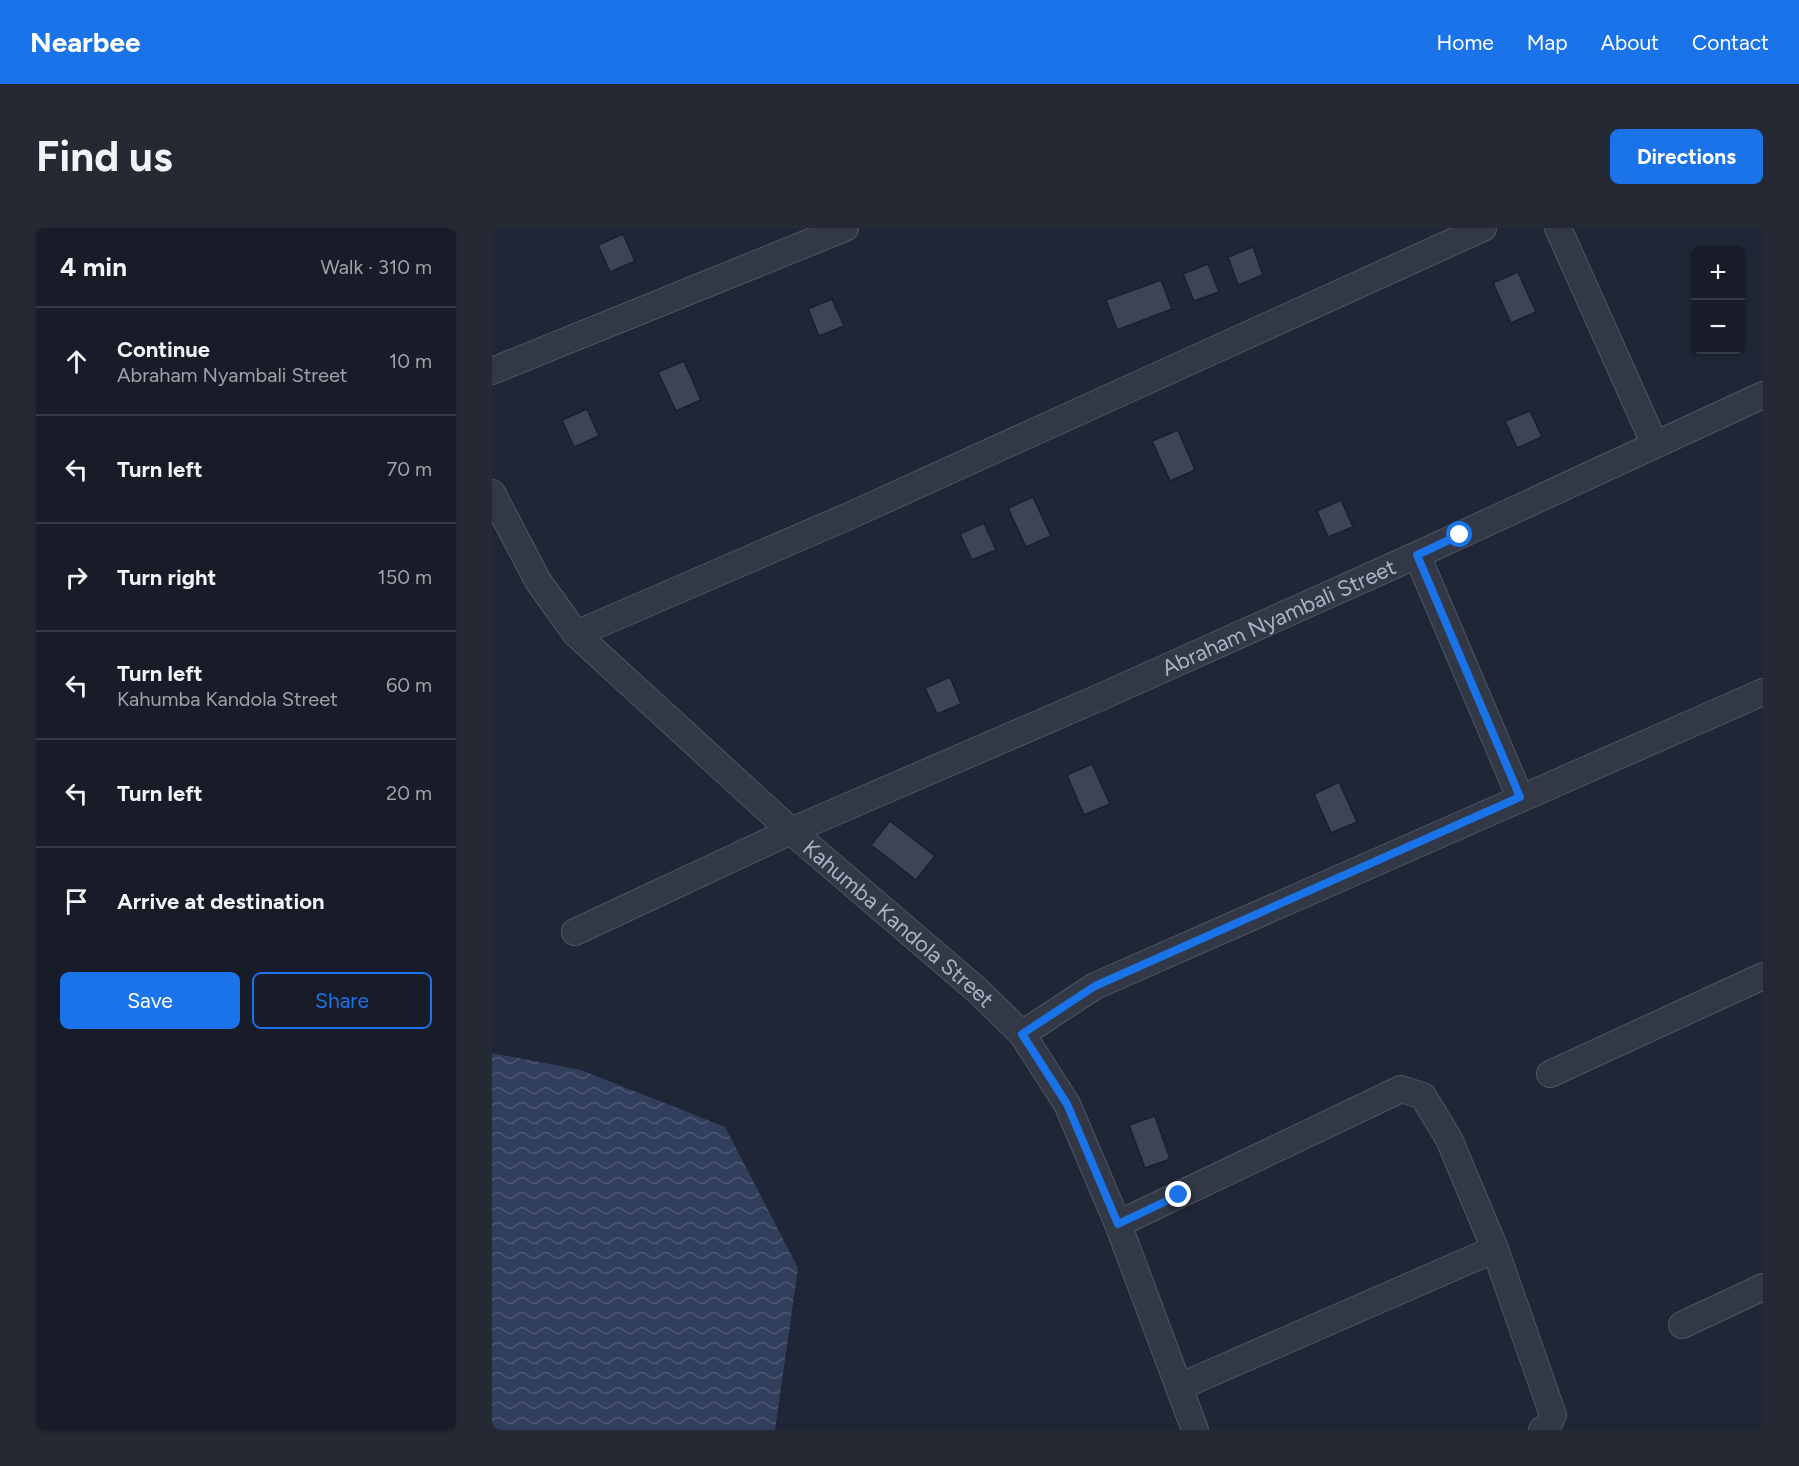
<!DOCTYPE html>
<html lang="en">
<head>
<meta charset="utf-8">
<style>
	:root { --surface:#171c28; --page:#242934; --text:#f1f3f6; --muted:#9ea1a8; --line:#363a45; --accent:#1a73e8 }
	body { margin:0; font-family:Figtree,sans-serif; background:var(--page); color:var(--text) }
	.controls { position:absolute; right:18px; top:18px; display:grid; overflow:hidden; border-radius:9px; box-shadow:0 2px 4px #0004 }
	.controls button { width:54px; height:54px; display:grid; place-items:center; padding:0; border:0; border-bottom:2px solid var(--line); background:var(--surface); color:var(--text); font:30px sans-serif }
	.stop { position:absolute; width:18px; height:18px; margin:-14px; border:4px solid #1a73e8; border-radius:50%; background:#fff }
	.stop.end { background:#1a73e8; border-color:#fff; box-shadow:0 2px 6px #0008 }
	.list { margin:0; padding:0; list-style:none }
	h2 { display:flex; justify-content:space-between; align-items:center; height:78px; margin:0; padding:0 24px; font-size:26px }
	h2 small { font-size:20px; font-weight:400; color:var(--muted) }
	.list li { display:grid; grid-template-columns:39px 1fr auto; gap:18px; align-items:center; box-sizing:border-box; height:108px; padding:0 24px; border-top:2px solid var(--line) }
	.list b { display:block; font-size:22px; white-space:nowrap }
	.list p { margin:0; font-size:20px; white-space:nowrap; color:var(--muted) }
	.list em { font-size:20px; font-style:normal; color:var(--muted) }
	.actions { display:flex; gap:12px; padding:18px 24px }
	.actions a { flex:1; padding:14px 0; border:2px solid var(--accent); border-radius:9px; text-align:center; font-size:21px; color:var(--accent) }
	.actions .main { background:var(--accent); color:#fff }
	.icon { flex:none; width:33px; height:33px; fill:none; stroke:currentColor; stroke-width:2; stroke-linecap:round; stroke-linejoin:round }
	.map { position:relative; flex:none; width:1271px; height:1202px; overflow:hidden; border-radius:9px }
	header { display:flex; align-items:center; gap:36px; box-sizing:border-box; height:84px; padding:0 30px; background:var(--accent); color:#fff }
	header strong { font-size:28px }
	nav { display:flex; gap:33px; margin-inline-start:auto; font-size:21px }
	.intro { display:flex; align-items:center; justify-content:space-between; box-sizing:border-box; height:144px; padding:0 36px }
	h1 { margin:0; font-size:42px }
	.button { padding:15px 27px; border-radius:9px; background:var(--accent); color:#fff; font-size:21px; font-weight:700 }
	main { display:flex; gap:36px; padding:0 36px }
	aside { flex:1; background:var(--surface); border-radius:9px; box-shadow:0 2px 4px #0004 }
	.map>svg:first-child { display:block }
</style>
</head>
<body>
<header>
<strong>Nearbee</strong>
<nav><a>Home</a><a>Map</a><a>About</a><a>Contact</a></nav>
</header>
<div class="intro"><h1>Find us</h1><a class="button">Directions</a></div>
<main>
<aside>
<h2>4 min<small>Walk · 310 m</small></h2>
<ul class="list">
<li><svg class="icon" aria-label="ahead" viewBox="0 0 24 24"><path d="M12 20V5M6 11l6-6 6 6"/></svg><div><b>Continue</b><p>Abraham Nyambali Street</p></div><em>10 m</em></li>
<li><svg class="icon" aria-label="left" viewBox="0 0 24 24"><path d="M17 20v-9H6M10 6l-5 5 5 5"/></svg><div><b>Turn left</b></div><em>70 m</em></li>
<li><svg class="icon" aria-label="right" viewBox="0 0 24 24"><path d="M7 20v-9h11M14 6l5 5-5 5"/></svg><div><b>Turn right</b></div><em>150 m</em></li>
<li><svg class="icon" aria-label="left" viewBox="0 0 24 24"><path d="M17 20v-9H6M10 6l-5 5 5 5"/></svg><div><b>Turn left</b><p>Kahumba Kandola Street</p></div><em>60 m</em></li>
<li><svg class="icon" aria-label="left" viewBox="0 0 24 24"><path d="M17 20v-9H6M10 6l-5 5 5 5"/></svg><div><b>Turn left</b></div><em>20 m</em></li>
<li><svg class="icon" aria-label="arrive" viewBox="0 0 24 24"><path d="M6 21V4h12l-3 4 3 4H6"/></svg><div><b>Arrive at destination</b></div></li>
</ul>
<div class="actions"><a class="main">Save</a><a>Share</a></div>
</aside>
<div class="map">
<svg width="1271" height="1202" viewBox="0 0 1271 1202">
	<defs>
		<pattern id="water-waves" width="16" height="10" patternUnits="userSpaceOnUse" patternTransform="scale(1.5)"><rect width="16" height="10" fill="#323f5c"/><path d="M0 5q4-4 8 0t8 0" fill="none" stroke="#4d5872"/></pattern>
	</defs>
	<rect width="100%" height="100%" fill="#1f2635"/>
	<!-- water -->
	<polygon fill="url(#water-waves)" points="0,825 89,842 233,899 306,1040 283,1202 0,1202"/>
	<!-- building -->
	<g fill="#3c4558" stroke="#1a1f2c" stroke-width="1.5">
		<polygon points="131,6 143,33 118,44 106,17"/>
		<polygon points="761,19 771,47 746,57 736,29"/>
		<polygon points="716,36 727,64 702,73 691,46"/>
		<polygon points="1026,44 1044,84 1019,95 1001,55"/>
		<polygon points="669,52 680,81 625,102 614,72"/>
		<polygon points="340,71 352,98 327,108 316,81"/>
		<polygon points="192,133 209,172 184,183 166,144"/>
		<polygon points="95,181 107,208 82,219 70,192"/>
		<polygon points="1038,183 1050,209 1025,220 1013,193"/>
		<polygon points="686,202 703,242 678,253 660,213"/>
		<polygon points="541,269 559,308 534,319 516,280"/>
		<polygon points="849,272 861,299 836,309 825,283"/>
		<polygon points="492,295 504,322 480,332 468,306"/>
		<polygon points="458,449 469,476 445,486 433,460"/>
		<polygon points="600,536 618,576 592,587 575,547"/>
		<polygon points="847,554 865,594 839,605 822,566"/>
		<polygon points="398,593 443,628 424,652 379,617"/>
		<polygon points="663,888 678,931 653,940 637,897"/>
	</g>
	<g fill="none" stroke-linecap="round" stroke-linejoin="round">
		<!-- minor casing -->
		<g stroke="#4f5564" stroke-width="28">
			<g id="minor">
				<polyline points="1066,0 1163,217"/>
				<polyline points="0,143 353,0"/>
				<path id="s1" d="M 0,265 L 46,353 L 84,406 L 299,603 L 485,762 L 530,806 L 575,876 L 626,996 L 703,1202"/>
				<polyline points="925,327 1028,569"/>
				<polyline points="84,406 357,288 991,0"/>
				<path id="s2" d="M 83,704 L 299,603 L 611,468 L 925,327 L 1271,167"/>
				<polyline points="530,806 603,758 1271,464"/>
				<polyline points="1058,846 1271,748"/>
				<polyline points="626,996 909,861 931,868 957,911 1003,1021 1061,1187 1055,1200 1050,1202"/>
				<polyline points="1190,1097 1271,1059"/>
				<polyline points="687,1159 1003,1021"/>
			</g>
		</g>
		<!-- minor -->
		<use href="#minor" stroke="#323846" stroke-width="26"/>
	</g>
	<g fill="none" stroke-linecap="round" stroke-linejoin="round">
		<!-- route -->
		<polyline stroke="#1a73e8" stroke-width="8" points="687,967 626,996 575,876 530,806 603,758 1028,569 925,327 968,307"/>
	</g>
	<g text-anchor="middle" stroke-width="6" stroke-linejoin="round" paint-order="stroke">
		<!-- street labels -->
		<g font-size="22" fill="#abb2c3" stroke="#181d2a">
			<text dy="8" stroke="none"><textPath href="#s2" startOffset="771">Abraham Nyambali Street</textPath></text>
			<text dy="8" stroke="none"><textPath href="#s1" startOffset="598">Kahumba Kandola Street</textPath></text>
		</g>
	</g>
</svg>
<div class="controls">
<button>+</button>
<button>−</button>
</div>
<div class="stop" style="left:968px;top:307px"></div>
<div class="stop end" style="left:687px;top:967px"></div>
</div>
</main>
</body>
</html>
